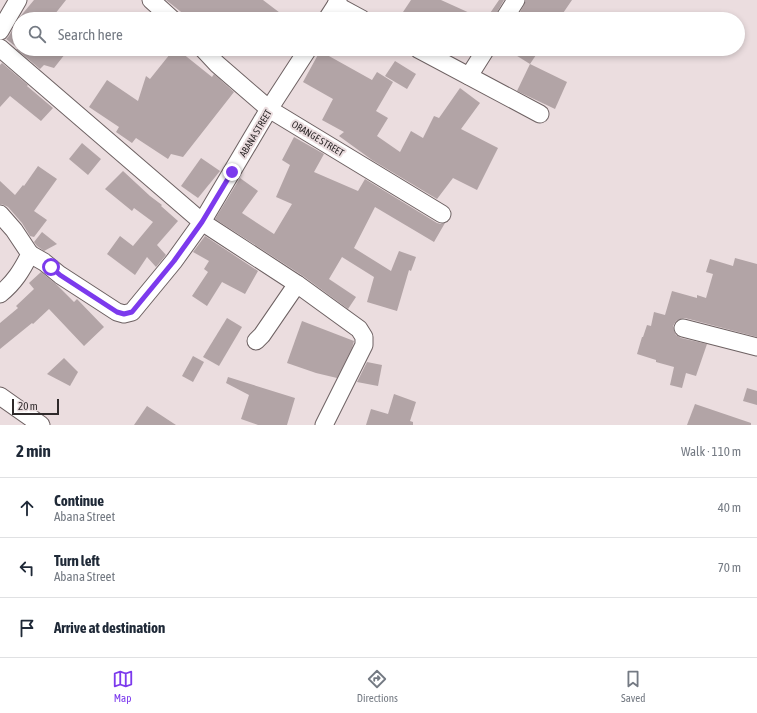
<!DOCTYPE html>
<html lang="en">
<head>
<meta charset="utf-8">
<style>
	:root { --surface:#fff; --page:#f6f6f7; --text:#1f2937; --muted:#747a83; --line:#e0e1e3; --accent:#7c3aed }
	body { margin:0; font-family:"Asap Condensed",sans-serif; background:var(--page); color:var(--text) }
	.scale { position:absolute; left:12px; bottom:10px; width:47px; box-sizing:border-box; padding-left:4px; border:2px solid #2f2a2b; border-top:0; font-size:11px; line-height:14px; white-space:nowrap; color:#2f2a2b; -webkit-text-stroke:3px #ebdddf; paint-order:stroke }
	.stop { position:absolute; width:12px; height:12px; margin:-9px; border:3px solid #7c3aed; border-radius:50%; background:#fff }
	.stop.end { background:#7c3aed; border-color:#fff; box-shadow:0 1px 4px #0008 }
	.list { margin:0; padding:0; list-style:none }
	h2 { display:flex; justify-content:space-between; align-items:center; height:52px; margin:0; padding:0 16px; font-size:17px }
	h2 small { font-size:13px; font-weight:400; color:var(--muted) }
	.list li { display:grid; grid-template-columns:26px 1fr auto; gap:12px; align-items:center; box-sizing:border-box; height:60px; padding:0 16px; border-top:1px solid var(--line) }
	.list b { display:block; font-size:15px; white-space:nowrap }
	.list p { margin:0; font-size:13px; white-space:nowrap; color:var(--muted) }
	.list em { font-size:13px; font-style:normal; color:var(--muted) }
	.icon { flex:none; width:22px; height:22px; fill:none; stroke:currentColor; stroke-width:2; stroke-linecap:round; stroke-linejoin:round }
	.map { position:relative; flex:none; width:757px; height:425px; overflow:hidden }
	.search { position:absolute; background:var(--surface); box-shadow:0 2px 6px #0003; left:12px; right:12px; top:12px; height:44px; display:flex; align-items:center; gap:10px; box-sizing:border-box; padding:0 14px; border-radius:22px; color:var(--muted); font-size:15px }
	.sheet { height:232px; background:var(--surface) }
	nav { display:flex; justify-content:space-around; align-items:center; box-sizing:border-box; height:56px; border-top:1px solid var(--line); background:var(--surface); font-size:11px; color:var(--muted) }
	nav a { display:grid; justify-items:center; gap:2px }
	nav .on { color:var(--accent) }
	.map>svg:first-child { display:block }
</style>
</head>
<body>
<div class="map">
<svg width="757" height="425" viewBox="0 0 757 425">
	<rect width="100%" height="100%" fill="#ebdddf"/>
	<!-- building -->
	<g fill="#b2a4a6">
		<polygon points="34,0 66,0 51,19 19,19 19,49 69,49 54,68 44,65 40,69 16,49 19,49 6,39 9,36 19,18"/>
		<polygon points="166,0 263,0 288,19 190,19"/>
		<polygon points="411,0 441,0 483,19 414,19 403,12"/>
		<polygon points="499,0 504,0 496,14 494,19 486,19"/>
		<polygon points="526,0 572,0 559,19 516,19 524,5"/>
		<polygon points="174,49 177,49 212,77 214,74 234,92 183,157 171,154 168,159 136,138 132,143 116,132 119,127 89,107 107,80 138,101 146,76 150,79"/>
		<polygon points="506,49 540,49 530,64"/>
		<polygon points="320,51 372,80 377,72 393,82 376,111 388,118 377,136 400,152 411,131 423,138 434,116 439,118 460,88 480,103 461,129 498,148 477,190 453,178 437,199 372,160 339,136 344,132 322,120 333,99 303,82"/>
		<polygon points="395,61 416,74 407,89 385,76"/>
		<polygon points="2,63 28,85 27,86 53,108 41,121 10,96 0,107 0,65"/>
		<polygon points="530,64 567,82 555,109 517,91"/>
		<polygon points="294,137 324,154 314,172 358,191 365,179 437,223 441,224 445,223 434,242 375,207 354,248 391,271 399,251 416,257 411,271 409,270 397,311 367,302 374,277 342,257 329,279 356,297 348,309 303,276 215,219 240,178 258,191 242,213 274,234 292,204 276,197 290,165 282,160"/>
		<polygon points="82,143 101,159 88,175 69,159"/>
		<polygon points="201,158 220,171 198,198 181,186"/>
		<polygon points="38,166 57,179 34,211 47,220 34,237 30,236 22,223 8,207 4,205 0,204 0,181 15,195 23,185 24,186"/>
		<polygon points="123,171 150,196 162,205 161,206 178,221 157,245 166,255 156,267 147,257 135,275 107,254 120,236 133,246 153,222 134,208 132,211 105,189"/>
		<polygon points="42,232 57,244 44,251 37,246 34,242"/>
		<polygon points="205,236 258,271 245,294 222,282 207,306 192,296 208,272 204,269 209,261 193,252"/>
		<polygon points="735,258 757,264 757,337 685,318 680,319 676,321 673,326 674,331 676,335 681,338 707,344 696,376 686,373 682,388 670,385 674,367 656,362 656,360 637,354 642,337 643,337 647,325 651,326 654,312 665,315 672,291 697,298 697,295 706,298 713,274 706,272 710,259 733,266"/>
		<polygon points="41,272 57,285 74,302 77,299 104,327 84,346 49,309 33,324 32,323 0,349 0,323 18,308 16,306 34,289 29,283"/>
		<polygon points="227,318 242,327 219,366 203,357"/>
		<polygon points="302,321 354,341 352,348 337,378 316,373 287,363"/>
		<polygon points="193,356 204,362 193,382 182,376"/>
		<polygon points="64,358 78,372 70,386 47,374"/>
		<polygon points="367,362 382,365 378,386 357,382"/>
		<polygon points="228,377 295,398 287,425 258,425 241,419 249,395 226,383"/>
		<polygon points="747,388 757,391 757,405 743,401"/>
		<polygon points="394,394 416,402 410,421 413,422 413,425 366,425 371,409 388,414"/>
		<polygon points="695,404 751,423 751,425 687,425"/>
		<polygon points="147,406 176,425 134,425"/>
	</g>
	<g fill="none" stroke-linecap="round" stroke-linejoin="round">
		<!-- street casing -->
		<g stroke="#6d6162" stroke-width="19">
			<g id="street">
				<polyline points="151,0 172,19"/>
				<polyline points="336,5 362,19"/>
				<polyline points="327,19 336,5 338,0"/>
				<polyline points="504,19 516,0"/>
				<polyline points="0,31 18,0"/>
				<polyline points="0,48 202,222 297,284 359,329 364,337 364,345 324,425"/>
				<polyline points="203,49 217,64 269,109 442,214"/>
				<polyline points="418,49 540,114"/>
				<polyline points="469,76 486,49"/>
				<path d="M 0,214 L 14,230 L 30,254 C 22,270 14,283 0,294"/>
				<polyline points="30,254 44,262 60,275 117,312 124,314 132,312 174,261 202,222 269,109 308,49"/>
				<polyline points="683,328 757,347"/>
				<polyline points="256,341 262,335 297,284"/>
				<polyline points="0,396 41,425"/>
			</g>
		</g>
		<!-- street -->
		<use href="#street" stroke="#fff" stroke-width="17"/>
	</g>
	<g fill="none" stroke-linecap="round" stroke-linejoin="round">
		<!-- route -->
		<polyline stroke="#7c3aed" stroke-width="5" points="51,267 60,275 117,312 124,314 132,312 174,261 202,222 232,172"/>
	</g>
	<g text-anchor="middle" stroke-width="4" stroke-linejoin="round" paint-order="stroke">
		<!-- street labels -->
		<g font-size="10" fill="#2f2a2b" stroke="#ebdddf">
			<text transform="translate(255 133) rotate(-59)" y="4">ABANA STREET</text>
			<text transform="translate(318 138) rotate(31)" y="4">ORANGE STREET</text>
		</g>
	</g>
</svg>
<div class="scale">20 m</div>
<div class="stop" style="left:51px;top:267px"></div>
<div class="stop end" style="left:232px;top:172px"></div>
<div class="search"><svg class="icon" aria-label="search" viewBox="0 0 24 24"><circle cx="10" cy="10" r="6"/><path d="M15 15l6 6"/></svg>Search here</div>
</div>
<section class="sheet">
<h2>2 min<small>Walk · 110 m</small></h2>
<ul class="list">
<li><svg class="icon" aria-label="ahead" viewBox="0 0 24 24"><path d="M12 20V5M6 11l6-6 6 6"/></svg><div><b>Continue</b><p>Abana Street</p></div><em>40 m</em></li>
<li><svg class="icon" aria-label="left" viewBox="0 0 24 24"><path d="M17 20v-9H6M10 6l-5 5 5 5"/></svg><div><b>Turn left</b><p>Abana Street</p></div><em>70 m</em></li>
<li><svg class="icon" aria-label="arrive" viewBox="0 0 24 24"><path d="M6 21V4h12l-3 4 3 4H6"/></svg><div><b>Arrive at destination</b></div></li>
</ul>
</section>
<nav>
<a class="on"><svg class="icon" aria-label="map" viewBox="0 0 24 24"><path d="M3 6l6-2 6 2 6-2v14l-6 2-6-2-6 2zM9 4v14M15 6v14"/></svg>Map</a>
<a><svg class="icon" aria-label="directions" viewBox="0 0 24 24"><path d="M12 3l9 9-9 9-9-9zM9 14v-3h6M13 9l2 2-2 2"/></svg>Directions</a>
<a><svg class="icon" aria-label="saved" viewBox="0 0 24 24"><path d="M7 4h10v16l-5-4-5 4z"/></svg>Saved</a>
</nav>
</body>
</html>
